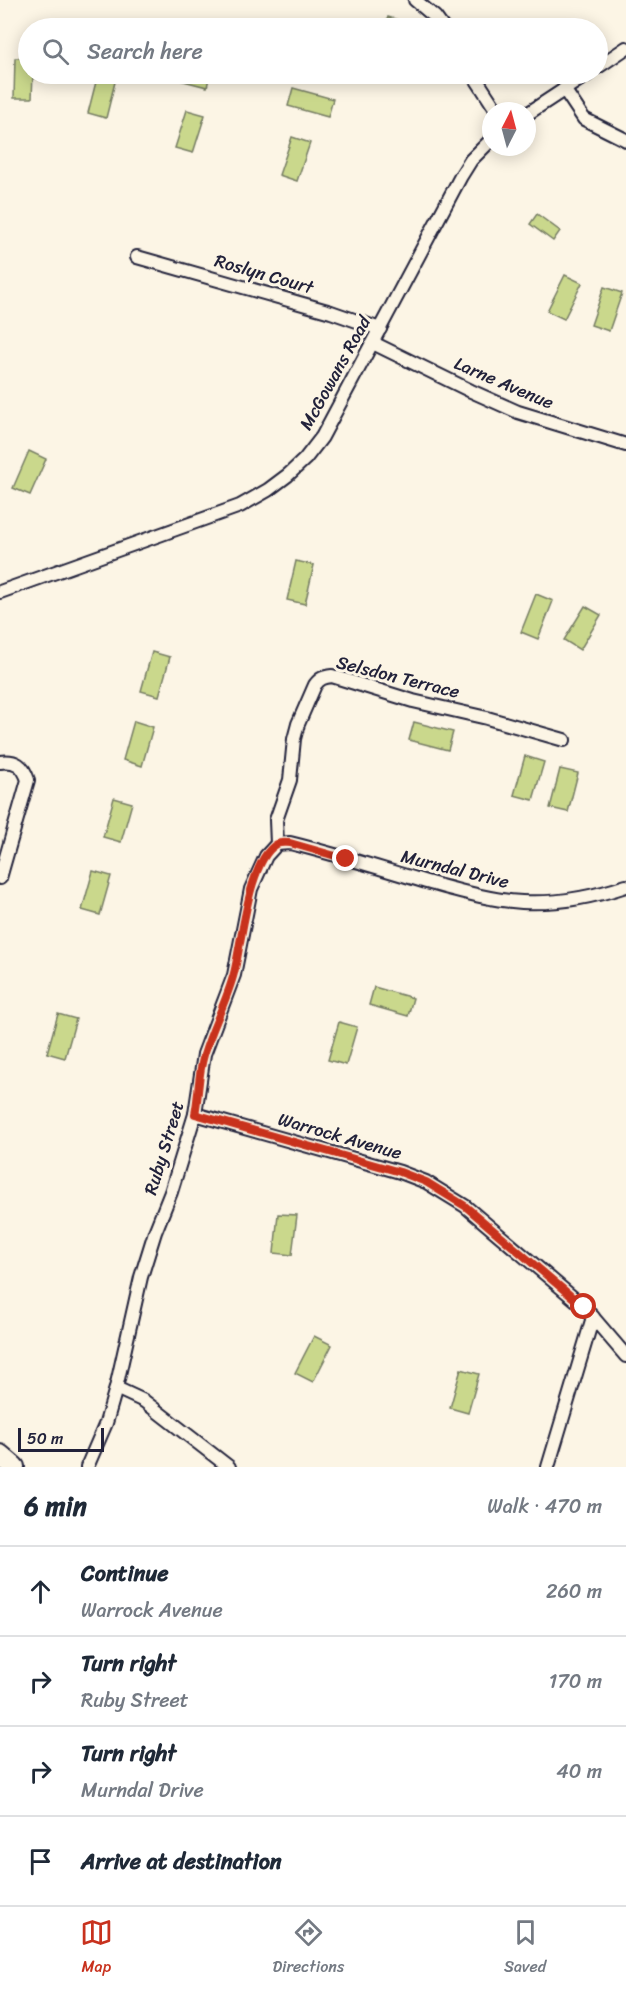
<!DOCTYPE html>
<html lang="en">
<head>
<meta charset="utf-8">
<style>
	:root { --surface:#fff; --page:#f6f6f7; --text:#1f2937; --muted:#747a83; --line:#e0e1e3; --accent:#c8321e }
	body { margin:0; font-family:Sriracha,sans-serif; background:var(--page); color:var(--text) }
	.compass { position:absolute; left:482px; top:102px; width:54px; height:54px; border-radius:50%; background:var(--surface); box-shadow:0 3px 15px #0003; rotate:6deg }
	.scale { position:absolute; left:18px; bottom:15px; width:86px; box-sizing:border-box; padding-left:6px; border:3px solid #22223b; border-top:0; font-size:16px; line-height:21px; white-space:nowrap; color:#22223b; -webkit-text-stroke:4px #fcf5e5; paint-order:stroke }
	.stop { position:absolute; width:18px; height:18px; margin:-14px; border:4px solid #c8321e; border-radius:50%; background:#fff }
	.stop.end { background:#c8321e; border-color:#fff; box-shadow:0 2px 6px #0008 }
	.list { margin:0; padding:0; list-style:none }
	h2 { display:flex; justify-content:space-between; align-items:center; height:78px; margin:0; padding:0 24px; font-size:26px }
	h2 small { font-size:20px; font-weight:400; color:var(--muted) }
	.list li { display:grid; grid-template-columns:39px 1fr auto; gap:18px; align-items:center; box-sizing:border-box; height:90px; padding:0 24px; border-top:2px solid var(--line) }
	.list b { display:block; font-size:22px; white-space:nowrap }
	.list p { margin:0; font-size:20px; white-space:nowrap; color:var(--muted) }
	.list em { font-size:20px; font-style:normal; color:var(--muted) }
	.icon { flex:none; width:33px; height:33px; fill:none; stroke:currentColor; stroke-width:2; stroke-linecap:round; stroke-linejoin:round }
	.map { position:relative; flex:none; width:626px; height:1467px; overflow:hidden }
	.search { position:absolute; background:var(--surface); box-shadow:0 3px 15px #0003; left:18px; right:18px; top:18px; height:66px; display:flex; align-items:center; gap:15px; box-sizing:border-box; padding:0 21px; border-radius:33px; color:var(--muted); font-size:22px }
	.sheet { height:438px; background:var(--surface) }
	nav { display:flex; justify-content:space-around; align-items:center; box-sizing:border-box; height:84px; border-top:2px solid var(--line); background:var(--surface); font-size:16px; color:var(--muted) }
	nav a { display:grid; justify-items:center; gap:3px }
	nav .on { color:var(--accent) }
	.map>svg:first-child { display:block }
</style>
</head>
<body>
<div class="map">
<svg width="626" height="1467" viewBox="0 0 626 1467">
	<rect width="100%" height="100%" fill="#fcf5e5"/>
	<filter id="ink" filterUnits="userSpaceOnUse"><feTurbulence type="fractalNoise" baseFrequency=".0167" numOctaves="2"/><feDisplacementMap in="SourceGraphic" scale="12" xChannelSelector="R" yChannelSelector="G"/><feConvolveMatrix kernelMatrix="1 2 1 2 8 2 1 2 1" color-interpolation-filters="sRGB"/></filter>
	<g filter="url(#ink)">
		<!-- green -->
		<g fill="#cad88c" stroke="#767d64" stroke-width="1.5">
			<polygon points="388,17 415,25 414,28 384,28"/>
			<polygon points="15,58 28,58 28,74 33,74 32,98 14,98"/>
			<polygon points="98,74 116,78 106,118 88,113"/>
			<polygon points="169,74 210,74 207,87 168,77"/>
			<polygon points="293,88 333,99 328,117 288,106"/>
			<polygon points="187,110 205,115 193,153 175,148"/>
			<polygon points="292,137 310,143 297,181 279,175"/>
			<polygon points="537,214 560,231 553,241 530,224"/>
			<polygon points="565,275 582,283 564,319 547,311"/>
			<polygon points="604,287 622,293 609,331 591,325"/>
			<polygon points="29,451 46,459 30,495 13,488"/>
			<polygon points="296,561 314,565 305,604 287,600"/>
			<polygon points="536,594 553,601 538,639 521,632"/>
			<polygon points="585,606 601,615 580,650 564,640"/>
			<polygon points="152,652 170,657 159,696 141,691"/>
			<polygon points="134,721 153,727 142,766 123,760"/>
			<polygon points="414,722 453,732 448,750 409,740"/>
			<polygon points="525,756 544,762 533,800 514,795"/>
			<polygon points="560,769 578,773 568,812 550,808"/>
			<polygon points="114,798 132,803 121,842 103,837"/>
			<polygon points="93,871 111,876 100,915 82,910"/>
			<polygon points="374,987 413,998 408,1016 369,1005"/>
			<polygon points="58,1014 76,1019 65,1058 47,1053"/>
			<polygon points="339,1022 357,1027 346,1065 328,1060"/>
			<polygon points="278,1214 297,1215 292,1255 274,1253"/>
			<polygon points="314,1336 332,1345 313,1382 295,1373"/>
			<polygon points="461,1369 479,1374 468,1413 450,1408"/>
		</g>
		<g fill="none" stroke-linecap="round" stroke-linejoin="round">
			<!-- street casing -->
			<g stroke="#22223b" stroke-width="16">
				<g id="street">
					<polyline points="415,0 435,17 443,28"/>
					<polyline points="598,67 626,48"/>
					<polyline points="473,74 497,111"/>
					<polyline points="564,89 584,119 626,140"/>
					<polyline points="527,114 588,74"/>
					<polyline points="137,257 331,312 380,329"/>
					<polyline points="373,343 471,391 518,412 626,445"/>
					<polyline points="0,592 240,506 268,490 288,475 305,459 322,437 461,176 471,160 491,140"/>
					<path d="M 0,762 C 16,760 23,765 28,780 L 0,878"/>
					<path d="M 277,844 L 276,820 L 290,780 L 294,739 L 298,724 L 315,685 C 320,678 324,677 332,676 L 413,701 L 487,718 L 564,740"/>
					<path d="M 277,844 L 290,843 C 335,854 379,868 423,881 C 456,890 488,900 522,902 C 557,904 593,897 626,886"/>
					<polyline points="195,1114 400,1172 426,1182 465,1206 584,1307 626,1356"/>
					<polyline points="116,1388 144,1401 229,1467"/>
					<polyline points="87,1467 106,1423 116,1388 141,1277 155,1232 171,1192 195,1114 204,1054 234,975 251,889 266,856 277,844"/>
					<polyline points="548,1467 593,1317"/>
				</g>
			</g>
			<!-- primary casing -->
			<g stroke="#22223b" stroke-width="24">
				<polyline id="primary" points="0,1455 14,1467"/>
			</g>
			<!-- street -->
			<use href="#street" stroke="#fcf5e5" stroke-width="12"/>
			<!-- primary -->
			<use href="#primary" stroke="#fcf5e5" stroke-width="20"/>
		</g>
	</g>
	<g fill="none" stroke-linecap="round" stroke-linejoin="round" filter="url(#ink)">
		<!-- route -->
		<path stroke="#c8321e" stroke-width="8" d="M 346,859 L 290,843 C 286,843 281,842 277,844 C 248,860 242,943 234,973 C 227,1001 212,1027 204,1055 C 198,1074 199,1094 195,1114 L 400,1172 L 426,1182 L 465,1206 L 584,1307"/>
	</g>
	<g text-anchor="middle" stroke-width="6" stroke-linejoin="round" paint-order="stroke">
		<!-- street labels -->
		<g font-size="18" fill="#22223b" stroke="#fcf5e5">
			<text transform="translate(264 274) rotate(16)" y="6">Roslyn Court</text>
			<text transform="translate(335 373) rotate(-61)" y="6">McGowans Road</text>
			<text transform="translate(504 383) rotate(23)" y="6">Larne Avenue</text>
			<text transform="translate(398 677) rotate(14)" y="6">Selsdon Terrace</text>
			<text transform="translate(455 869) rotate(14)" y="6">Murndal Drive</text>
			<text transform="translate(340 1136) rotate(16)" y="6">Warrock Avenue</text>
			<text transform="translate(164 1148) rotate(-73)" y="6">Ruby Street</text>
		</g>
	</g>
</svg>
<svg class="compass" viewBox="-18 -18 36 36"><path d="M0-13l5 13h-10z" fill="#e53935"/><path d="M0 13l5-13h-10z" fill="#747a83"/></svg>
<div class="scale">50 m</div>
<div class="stop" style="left:584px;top:1307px"></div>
<div class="stop end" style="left:346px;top:859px"></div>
<div class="search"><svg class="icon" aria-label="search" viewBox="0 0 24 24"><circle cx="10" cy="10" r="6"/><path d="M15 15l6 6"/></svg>Search here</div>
</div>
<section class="sheet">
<h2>6 min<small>Walk · 470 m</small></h2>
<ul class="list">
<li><svg class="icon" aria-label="ahead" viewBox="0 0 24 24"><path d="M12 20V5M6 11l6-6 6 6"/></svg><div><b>Continue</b><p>Warrock Avenue</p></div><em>260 m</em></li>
<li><svg class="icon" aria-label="right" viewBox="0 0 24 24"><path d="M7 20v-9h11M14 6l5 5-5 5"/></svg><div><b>Turn right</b><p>Ruby Street</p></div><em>170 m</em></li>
<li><svg class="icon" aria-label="right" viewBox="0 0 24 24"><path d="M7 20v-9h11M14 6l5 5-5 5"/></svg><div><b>Turn right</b><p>Murndal Drive</p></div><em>40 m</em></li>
<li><svg class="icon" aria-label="arrive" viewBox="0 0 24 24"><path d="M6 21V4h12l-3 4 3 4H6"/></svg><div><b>Arrive at destination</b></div></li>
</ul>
</section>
<nav>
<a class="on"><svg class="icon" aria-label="map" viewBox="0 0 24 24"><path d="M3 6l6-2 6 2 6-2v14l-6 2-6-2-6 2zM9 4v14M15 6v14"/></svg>Map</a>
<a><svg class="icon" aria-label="directions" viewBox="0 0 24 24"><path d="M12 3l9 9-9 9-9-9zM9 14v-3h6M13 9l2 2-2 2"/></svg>Directions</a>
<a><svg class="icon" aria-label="saved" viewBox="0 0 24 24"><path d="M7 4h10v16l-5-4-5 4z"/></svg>Saved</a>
</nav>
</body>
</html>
